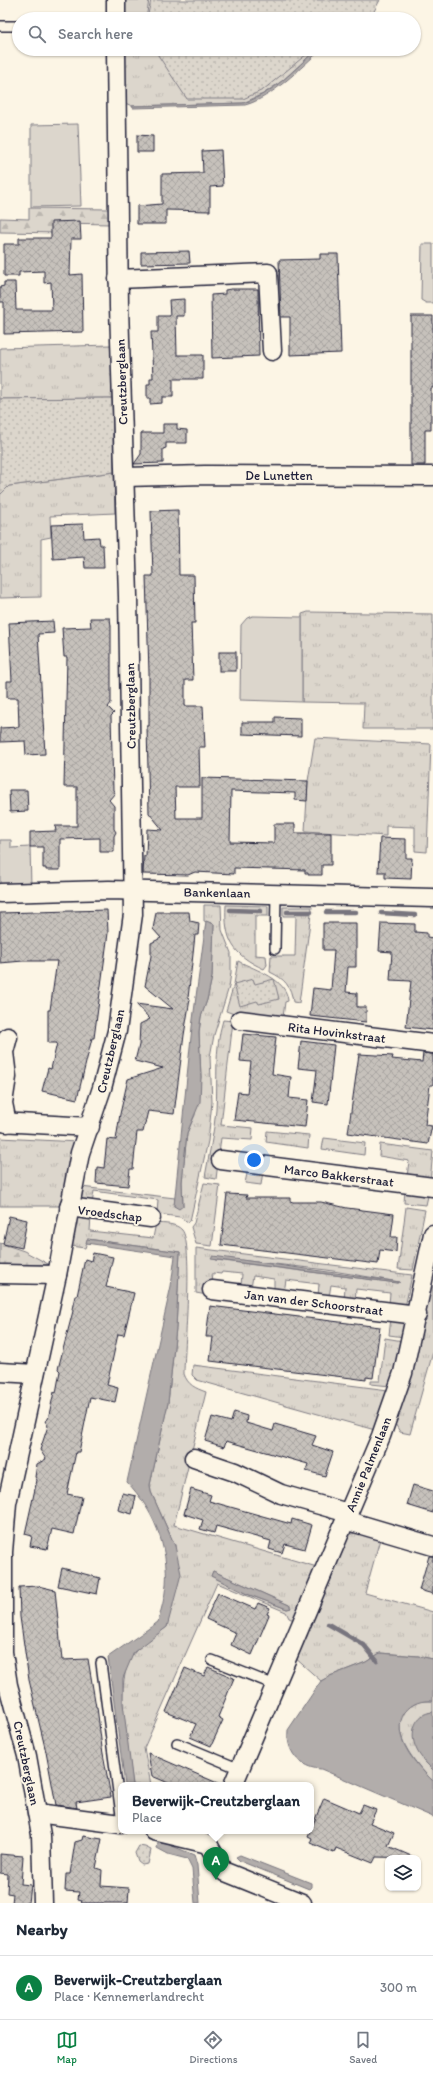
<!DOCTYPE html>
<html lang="en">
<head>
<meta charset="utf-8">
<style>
	:root { --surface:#fff; --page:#f2f2f3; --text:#1f2937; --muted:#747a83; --line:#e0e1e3; --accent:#0b8043 }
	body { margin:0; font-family:Itim,sans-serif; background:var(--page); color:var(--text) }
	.controls { position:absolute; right:12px; bottom:12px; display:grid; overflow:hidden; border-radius:8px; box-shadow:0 1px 3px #0004 }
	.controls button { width:36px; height:36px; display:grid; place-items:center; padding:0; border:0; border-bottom:1px solid var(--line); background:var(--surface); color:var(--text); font:20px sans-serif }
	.you { position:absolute; left:254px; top:1160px; width:14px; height:14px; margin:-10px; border:3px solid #fff; border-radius:50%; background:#1a73e8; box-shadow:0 0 0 6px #1a73e833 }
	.badge { display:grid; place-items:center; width:26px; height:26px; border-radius:50%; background:var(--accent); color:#fff; font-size:13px; font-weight:700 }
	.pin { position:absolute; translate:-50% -33px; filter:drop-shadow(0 1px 2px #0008) }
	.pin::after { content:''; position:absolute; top:21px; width:14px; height:12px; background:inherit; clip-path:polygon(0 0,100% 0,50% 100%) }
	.popup { position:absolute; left:118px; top:1782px; width:196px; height:52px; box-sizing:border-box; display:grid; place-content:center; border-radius:8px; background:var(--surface); filter:drop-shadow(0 1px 3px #0005); font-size:13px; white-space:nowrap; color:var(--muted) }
	.popup b { font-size:15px; color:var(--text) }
	.popup::after { content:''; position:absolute; left:50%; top:100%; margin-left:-8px; border:8px solid transparent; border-top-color:var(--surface) }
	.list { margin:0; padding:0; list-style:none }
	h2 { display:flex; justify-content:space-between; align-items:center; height:52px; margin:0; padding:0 16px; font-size:17px }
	h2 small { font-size:13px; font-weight:400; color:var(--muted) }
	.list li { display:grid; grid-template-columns:26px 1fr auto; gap:12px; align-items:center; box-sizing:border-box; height:64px; padding:0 16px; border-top:1px solid var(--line) }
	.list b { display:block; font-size:15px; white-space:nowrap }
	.list p { margin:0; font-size:13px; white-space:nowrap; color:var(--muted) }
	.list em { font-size:13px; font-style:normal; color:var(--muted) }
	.icon { flex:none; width:22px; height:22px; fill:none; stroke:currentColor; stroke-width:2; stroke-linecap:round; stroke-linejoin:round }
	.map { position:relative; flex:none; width:433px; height:1903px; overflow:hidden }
	.search { position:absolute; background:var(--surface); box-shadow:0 1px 3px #0004; left:12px; right:12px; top:12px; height:44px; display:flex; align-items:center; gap:10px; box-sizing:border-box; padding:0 14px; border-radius:22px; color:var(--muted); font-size:15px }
	.sheet { height:116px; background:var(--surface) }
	nav { display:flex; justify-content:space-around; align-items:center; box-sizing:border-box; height:56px; border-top:1px solid var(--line); background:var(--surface); font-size:11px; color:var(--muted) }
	nav a { display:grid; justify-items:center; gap:2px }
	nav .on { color:var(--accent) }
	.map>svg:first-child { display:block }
</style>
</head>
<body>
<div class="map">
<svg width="433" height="1903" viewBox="0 0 433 1903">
	<defs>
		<pattern id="grass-tufts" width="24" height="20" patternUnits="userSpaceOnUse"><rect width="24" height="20" fill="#dcd6cc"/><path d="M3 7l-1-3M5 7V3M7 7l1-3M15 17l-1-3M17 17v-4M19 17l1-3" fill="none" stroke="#bcb7b0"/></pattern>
		<pattern id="forest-firs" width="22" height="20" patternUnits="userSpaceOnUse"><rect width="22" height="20" fill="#dcd6cc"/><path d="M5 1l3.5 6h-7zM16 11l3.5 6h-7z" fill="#bcb7b0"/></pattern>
		<pattern id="park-dots" width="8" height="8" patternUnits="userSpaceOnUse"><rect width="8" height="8" fill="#dcd6cc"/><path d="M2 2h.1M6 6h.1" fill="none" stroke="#bcb7b0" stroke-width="1.8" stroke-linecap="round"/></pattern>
		<pattern id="building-cross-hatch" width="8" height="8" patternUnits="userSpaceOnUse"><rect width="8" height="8" fill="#c6c1bb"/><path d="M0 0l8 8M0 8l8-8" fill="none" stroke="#aaa6a2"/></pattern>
	</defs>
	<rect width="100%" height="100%" fill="#fcf5e5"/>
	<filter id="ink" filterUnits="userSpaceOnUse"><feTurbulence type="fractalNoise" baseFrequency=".025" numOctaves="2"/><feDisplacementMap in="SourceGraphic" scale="8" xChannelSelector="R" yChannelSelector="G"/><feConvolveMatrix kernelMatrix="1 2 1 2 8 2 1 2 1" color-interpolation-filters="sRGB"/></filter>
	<g filter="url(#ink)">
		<!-- grass -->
		<g fill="url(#grass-tufts)" stroke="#7f7c84" fill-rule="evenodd">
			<polygon points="124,49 317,49 282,81 263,94 243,103 132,106 123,102"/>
			<polygon points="111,345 112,398 0,399 0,348"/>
			<polygon points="114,472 115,513 50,516 51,537 41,539 41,597 0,598 0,495 9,486"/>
			<polygon points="308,612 433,614 433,729 363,729 364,703 302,702 302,614"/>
			<polygon points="315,738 431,744 427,852 415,851 415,827 386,826 386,836 305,831 308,781"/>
			<polygon points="204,905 221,905 222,930 231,953 231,973 229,987 214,1035 210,1057 212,1102 208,1141 190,1221 188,1222 180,1217 157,1214 158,1200 94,1191 92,1204 79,1202 81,1187 175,1198 174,1206 183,1206 182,1182 187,1133 195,1115 201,1077 199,1032 201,1017 207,1000 212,977 214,924 204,921"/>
			<path d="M 226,905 L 268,906 L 268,916 L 255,916 L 255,955 L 266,956 L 267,965 L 264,969 C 233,955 224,940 226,905 Z"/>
			<path d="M 283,907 L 312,907 L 299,1003 L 293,1002 C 291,986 285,979 270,972 L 271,956 L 295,956 L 296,916 L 283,916 Z"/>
			<path d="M 238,961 C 256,970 287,979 288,1001 L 285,1002 L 283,1017 L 234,1014 L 226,1011 L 234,984 Z"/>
			<path d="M 223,1020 L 233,1021 L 221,1125 L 253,1128 L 252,1140 L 221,1138 L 216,1179 L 205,1177 C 209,1154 214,1133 216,1110 C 218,1079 214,1050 223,1020 Z"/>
			<polygon points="267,1131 309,1135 308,1148 266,1142"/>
			<polygon points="0,1138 78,1142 62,1206 0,1206"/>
			<polygon points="324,1138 365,1143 364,1155 322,1149"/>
			<polygon points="380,1144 433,1151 430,1182 407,1177 409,1161 379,1156"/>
			<polygon points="248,1169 263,1171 261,1185 245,1183"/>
			<polygon points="204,1183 220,1185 212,1246 196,1244 191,1227 194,1223"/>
			<polygon points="405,1189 417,1190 417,1194 428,1196 426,1205 404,1203"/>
			<polygon points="406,1207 425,1210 413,1270 398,1269"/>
			<path d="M 76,1215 L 91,1216 L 90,1231 L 153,1238 L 156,1223 C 164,1224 176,1223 182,1230 C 194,1245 184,1350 184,1374 C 188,1385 195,1388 206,1392 L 174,1525 L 317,1567 L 294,1620 L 289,1618 L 286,1612 L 217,1583 L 144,1748 L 151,1785 L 133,1785 C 129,1751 111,1679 135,1652 C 143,1642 156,1635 167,1627 L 175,1546 L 151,1492 L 150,1485 L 168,1403 L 176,1328 L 180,1252 L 88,1239 L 85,1248 L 70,1246 ZM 213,1571 L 289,1605 L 291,1608 L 287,1609 L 247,1594 L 211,1576 Z"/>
			<path d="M 196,1248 L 412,1275 L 405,1307 L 389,1304 L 390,1293 L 356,1289 L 355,1302 L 344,1299 L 345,1287 L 331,1285 L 329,1297 L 318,1296 L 319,1284 L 286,1280 L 284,1292 L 274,1292 L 274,1279 L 253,1276 L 251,1288 L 241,1286 L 242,1274 L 222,1272 L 221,1274 L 213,1273 L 212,1283 L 207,1295 L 196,1293 ZM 213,1257 L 327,1270 L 399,1282 L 397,1283 L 216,1260 Z"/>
			<polygon points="429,1286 433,1287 433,1352 410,1434 400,1432 394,1422"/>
			<polygon points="391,1318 407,1322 404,1337 389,1335"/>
			<polygon points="385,1338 403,1341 390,1386 371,1384 371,1381 380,1381"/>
			<polygon points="193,1365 388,1390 375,1430 197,1380 192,1375"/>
			<polygon points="361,1531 380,1539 365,1593 433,1612 433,1659 418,1656 380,1653 366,1662 330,1676 321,1681 294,1657 345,1536"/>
			<path d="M 421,1701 L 433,1701 L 433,1712 L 428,1713 L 423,1760 L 433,1770 L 433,1781 C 412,1761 377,1717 421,1701 Z"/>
		</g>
		<!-- forest -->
		<g fill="url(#forest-firs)" stroke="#7f7c84">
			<polygon points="29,208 110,209 110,224 60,223 59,233 0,232 0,218 29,219"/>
			<polygon points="0,1243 24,1251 50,1265 0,1265"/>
		</g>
		<!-- park -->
		<g fill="url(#park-dots)" stroke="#7f7c84">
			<polygon points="151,0 380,0 372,15 354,15 345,19 147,19"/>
			<polygon points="154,49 313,49 263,90 243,99 187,99"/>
			<polygon points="112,398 114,472 9,486 0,495 0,399"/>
			<polygon points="253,979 255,984 274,979 279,999 259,1004 257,1001 240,1006 234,984"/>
			<polygon points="139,1846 145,1847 151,1850 148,1864 142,1865 138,1862 135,1853"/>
		</g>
		<!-- garden -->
		<g fill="#dcd6cc" stroke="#7f7c84">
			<polygon points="124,0 149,0 146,19 124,19"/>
			<polygon points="78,124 81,206 31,207 31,125"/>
			<polygon points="422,244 433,244 433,303 426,303 421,300"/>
			<polygon points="253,616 302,617 302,702 240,700 241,625 247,618"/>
			<polygon points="0,840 11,840 11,848 30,847 31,886 0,887"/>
		</g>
		<!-- water -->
		<g fill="#b2adab" stroke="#78757e">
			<path d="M 317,49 L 322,49 C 301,67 272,98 245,105 L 133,108 L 132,106 L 243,103 C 273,94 295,69 317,49 Z"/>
			<polygon points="206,921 214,924 212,977 207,1000 201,1017 199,1032 201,1077 200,1102 187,1133 182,1182 183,1206 179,1209 174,1206 192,1027"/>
			<path d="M 87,1239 L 180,1252 L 176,1328 L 168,1403 L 150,1485 L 151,1492 L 175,1546 L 181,1574 L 167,1627 L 134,1652 L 123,1678 L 123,1703 L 133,1785 L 125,1785 L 108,1657 L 158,1622 C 161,1610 165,1597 166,1585 C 169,1547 153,1509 127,1482 L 171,1286 L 175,1256 L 86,1243 Z"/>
			<polygon points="213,1256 400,1282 397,1283 211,1259"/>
			<polygon points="213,1571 289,1605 291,1608 287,1609 247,1594 211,1576"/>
			<path d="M 380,1653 L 418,1656 L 433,1659 L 433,1701 C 422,1700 412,1703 405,1712 C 389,1735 416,1765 433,1781 L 433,1817 L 321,1769 C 299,1768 286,1751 288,1730 L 321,1681 L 330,1676 L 366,1662 Z"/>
			<path d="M 433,1712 L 433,1770 C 427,1764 419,1756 416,1748 C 409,1733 415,1713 433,1712 Z"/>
			<polygon points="158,1843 165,1843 194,1855 197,1865 200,1903 195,1903 192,1869 187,1859 168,1854 157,1848"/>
			<polygon points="240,1855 311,1883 311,1887 309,1889 240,1861 236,1857"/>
		</g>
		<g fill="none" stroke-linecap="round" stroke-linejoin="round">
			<!-- stream -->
			<g stroke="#78757e" stroke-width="4.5">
				<polyline points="230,910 261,911"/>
				<polyline points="287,912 311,912"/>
				<polyline points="326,912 356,912"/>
				<polyline points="381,913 415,915"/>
				<polyline points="328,1624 364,1645 377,1661"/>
			</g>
		</g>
		<!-- building -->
		<g fill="url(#building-cross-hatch)" stroke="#22223b">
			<polygon points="137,135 153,136 153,152 137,152"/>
			<polygon points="221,150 223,186 210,187 210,211 166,210 166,224 137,224 137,206 162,204 162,174 203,173 202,151"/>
			<polygon points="80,221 81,239 71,239 70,275 82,274 83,332 4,334 4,302 0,302 0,287 4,286 4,282 15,282 16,310 52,310 51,282 44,283 44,271 19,272 19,276 4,276 4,244 19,244 19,238 51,238 51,222"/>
			<polygon points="189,251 190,263 141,264 141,252"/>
			<polygon points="320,254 338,254 341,353 290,355 290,317 281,317 279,260 320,259"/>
			<polygon points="231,289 258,289 259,356 212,358 211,295 225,294 225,290"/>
			<polygon points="184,299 184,316 176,316 177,355 203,355 203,379 173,379 173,397 162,397 162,403 150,404 150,398 147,398 147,384 150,384 150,378 153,378 151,332 158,332 158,316 170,316 169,300"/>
			<polygon points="411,316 433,316 433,388 431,388 431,430 425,430 425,465 411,465"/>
			<polygon points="163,424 177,424 177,429 187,430 187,443 166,443 166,448 163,449 163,463 134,464 141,454 141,433 163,433"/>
			<polygon points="178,510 179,575 194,575 195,623 191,623 193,680 185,680 185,706 203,706 205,747 199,747 200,787 175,787 176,818 202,818 202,778 308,781 307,801 295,800 295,793 231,791 230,842 274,843 274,824 295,824 295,833 331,833 331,865 322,865 322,875 308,875 308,873 305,873 305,870 234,868 234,874 195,872 188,875 143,874 144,856 146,856 147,829 163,830 149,813 147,726 149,726 149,673 146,576 153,576 151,511"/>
			<polygon points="83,524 84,538 99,537 100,545 103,545 104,568 85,568 84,557 53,559 51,525"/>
			<polygon points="90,618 110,618 111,626 111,703 108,707 114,713 111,716 113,790 115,793 109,800 114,806 114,829 116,832 114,836 114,852 100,852 100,838 60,839 60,870 46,870 46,868 43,868 43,847 30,847 30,832 56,831 55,826 77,826 77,787 64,787 67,657 64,657 62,628 91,627"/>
			<polygon points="53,621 54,633 38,634 45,754 26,755 25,741 0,742 0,728 19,727 18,698 7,698 7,681 12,681 9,623"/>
			<rect x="219" y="652" width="17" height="19"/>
			<polygon points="275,717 301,718 301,736 242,734 242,722 275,722"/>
			<polygon points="9,790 27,790 28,811 10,812"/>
			<polygon points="380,838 406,839 406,858 412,858 411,879 385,878 385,872 378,872"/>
			<polygon points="107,910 108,933 94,1038 92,1038 77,1099 42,1091 48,1068 51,1069 57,1043 48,1043 48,1010 50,1010 57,961 23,961 0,963 0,913"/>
			<polygon points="156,912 189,912 190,921 199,923 198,935 195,935 193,954 188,998 190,999 184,1035 174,1114 148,1111 143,1132 137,1132 133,1169 130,1169 128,1186 96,1183 97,1167 104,1168 107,1139 116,1140 120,1114 128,1079 163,1068 135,1061 139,1045 140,1024 150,1019 136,1004 173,1009 145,986 151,956 151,943 161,938 153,929"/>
			<polygon points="323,923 356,923 356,967 348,967 346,992 357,993 357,1007 366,1007 366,1022 310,1016 313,988 331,990 334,950 323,950"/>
			<polygon points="381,923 415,924 415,932 427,933 427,937 433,938 433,1030 406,1027 411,981 390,980 392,952 379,951"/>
			<polygon points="243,1034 276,1037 272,1074 291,1077 289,1098 308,1100 305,1127 234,1120 238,1092 247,1093 251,1062 240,1061"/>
			<polygon points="301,1041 334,1045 328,1104 313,1102 317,1070 298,1068"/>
			<polygon points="423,1053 433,1054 433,1085 430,1085 425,1125 432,1126 428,1144 348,1133 359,1054 393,1056 392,1059 422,1062"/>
			<polygon points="227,1194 247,1195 246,1198 290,1198 290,1201 293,1202 321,1202 347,1208 394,1214 391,1237 397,1237 396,1252 380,1250 378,1264 221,1245"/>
			<polygon points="9,1216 27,1220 22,1248 3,1244"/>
			<polygon points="93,1253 113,1257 106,1287 134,1293 124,1335 118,1334 107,1385 118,1388 115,1402 90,1397 79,1452 76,1452 67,1494 82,1497 74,1534 52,1529 47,1549 30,1546 32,1536 25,1534 37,1480 35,1477 37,1464 46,1459 40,1450 48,1426 45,1421 48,1419 54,1392 56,1393 60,1371 58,1369 73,1311 72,1309 75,1296 77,1296 85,1259 91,1261"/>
			<polygon points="210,1306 380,1327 373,1378 366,1377 366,1380 352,1378 210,1361 213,1337 206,1337"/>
			<polygon points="234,1412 247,1416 246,1423 273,1431 275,1424 316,1436 312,1445 333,1452 325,1476 306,1471 308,1464 226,1441 224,1447 205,1441 212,1417 231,1422"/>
			<polygon points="413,1485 433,1491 433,1513 407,1505"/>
			<polygon points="191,1489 211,1495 209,1501 291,1524 292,1519 312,1525 305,1549 285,1544 282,1553 269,1549 271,1541 216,1526 214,1533 200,1529 203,1520 184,1514"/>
			<polygon points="122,1493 136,1496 132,1514 118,1510"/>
			<polygon points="429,1556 433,1556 433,1594 419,1590"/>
			<polygon points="62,1568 100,1578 97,1594 58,1586"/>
			<polygon points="38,1586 55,1590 62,1660 88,1659 96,1707 97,1707 102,1748 111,1797 76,1802 77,1808 56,1805 46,1752 29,1680 20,1617 19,1587"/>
			<polygon points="218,1593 255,1609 258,1603 270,1608 267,1614 269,1615 252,1655 231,1645 236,1633 206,1619"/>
			<polygon points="208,1667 234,1678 218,1717 223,1720 211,1746 190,1737 196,1724 166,1712 185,1668 204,1676"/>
			<polygon points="148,1753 222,1785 173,1785 152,1776"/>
			<polygon points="324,1798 359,1813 363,1805 376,1810 370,1823 394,1833 388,1846 416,1858 376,1857 373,1863 336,1848 334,1853 310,1843 312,1838 308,1836"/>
			<polygon points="83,1836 102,1839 96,1868 102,1870 101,1886 129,1888 128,1903 81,1903 82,1900 78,1899 79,1892 65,1891 66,1874 70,1874 75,1842 82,1840"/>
			<polygon points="0,1854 23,1856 21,1884 31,1885 29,1903 12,1903 13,1894 7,1893 8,1874 0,1873"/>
		</g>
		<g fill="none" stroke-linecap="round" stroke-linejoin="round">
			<!-- service casing -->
			<g stroke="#22223b" stroke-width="12">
				<g id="service">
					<polyline points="0,26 19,26"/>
					<polyline points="275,949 276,894"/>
					<polyline points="212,1660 275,1685"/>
					<polyline points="101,1663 121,1815"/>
					<polyline points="177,1743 240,1769"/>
				</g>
			</g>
			<!-- minor casing -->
			<g stroke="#22223b" stroke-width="21">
				<g id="minor">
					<polyline points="116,19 116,0"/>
					<polyline points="118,279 268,273 272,351"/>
					<polyline points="125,477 205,475 433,476"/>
					<polyline points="0,893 109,890 433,898"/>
					<polyline points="240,1020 433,1044"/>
					<polyline points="0,1122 90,1127"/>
					<polyline points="7,1123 3,1103 7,1077 4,1052 8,1037"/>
					<polyline points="221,1160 433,1187"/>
					<polyline points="69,1207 151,1218"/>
					<polyline points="0,1274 57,1275"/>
					<polyline points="212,1290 417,1315"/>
					<polyline points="0,1372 35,1374"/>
					<polyline points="194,1458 235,1472 281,1494 348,1513"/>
					<polyline points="345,1520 433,1546"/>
					<polyline points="233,1785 381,1436 403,1373 433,1234"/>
					<polyline points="37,1813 121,1824"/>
					<polyline points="154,1831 208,1844"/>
					<polyline points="208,1844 223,1871 302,1903"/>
					<polyline points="43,1903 41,1835 27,1756 8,1685 3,1652 3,1552 7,1503 57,1275 80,1153 102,1088 117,1031 133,914 128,596 119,307 116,49"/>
				</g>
			</g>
			<!-- service -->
			<use href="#service" stroke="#fcf5e5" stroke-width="9"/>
			<!-- minor -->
			<use href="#minor" stroke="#fcf5e5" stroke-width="18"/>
		</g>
	</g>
	<g text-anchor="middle" stroke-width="4" stroke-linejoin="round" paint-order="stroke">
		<!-- street labels -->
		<g font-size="13" fill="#22223b" stroke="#fcf5e5">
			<text transform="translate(121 382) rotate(-92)" y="5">Creutzberglaan</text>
			<text x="279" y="480">De Lunetten</text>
			<text transform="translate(130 706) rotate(-91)" y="5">Creutzberglaan</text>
			<text transform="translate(217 892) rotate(1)" y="5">Bankenlaan</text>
			<text transform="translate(337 1032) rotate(7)" y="5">Rita Hovinkstraat</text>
			<text transform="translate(110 1051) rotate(-77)" y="5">Creutzberglaan</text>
			<text transform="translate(339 1175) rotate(7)" y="5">Marco Bakkerstraat</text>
			<text transform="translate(110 1213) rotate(7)" y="5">Vroedschap</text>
			<text transform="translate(314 1302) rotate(7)" y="5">Jan van der Schoorstraat</text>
			<text transform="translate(368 1464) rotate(-68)" y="5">Annie Palmenlaan</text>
			<text transform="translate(27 1763) rotate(78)" y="5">Creutzberglaan</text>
		</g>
	</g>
</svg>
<div class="controls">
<button><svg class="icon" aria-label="layers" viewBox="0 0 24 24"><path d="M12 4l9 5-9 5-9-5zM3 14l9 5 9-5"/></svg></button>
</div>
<div class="you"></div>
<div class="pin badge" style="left:216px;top:1880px">A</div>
<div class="popup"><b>Beverwijk-Creutzberglaan</b>Place</div>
<div class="search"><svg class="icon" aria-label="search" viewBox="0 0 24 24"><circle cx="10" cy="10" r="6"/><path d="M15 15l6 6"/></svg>Search here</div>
</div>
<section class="sheet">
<h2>Nearby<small></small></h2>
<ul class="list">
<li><span class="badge">A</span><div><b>Beverwijk-Creutzberglaan</b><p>Place · Kennemerlandrecht</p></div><em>300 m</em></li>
</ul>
</section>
<nav>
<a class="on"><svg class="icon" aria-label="map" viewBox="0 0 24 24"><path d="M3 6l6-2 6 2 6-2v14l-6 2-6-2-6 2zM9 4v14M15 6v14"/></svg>Map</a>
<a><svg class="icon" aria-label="directions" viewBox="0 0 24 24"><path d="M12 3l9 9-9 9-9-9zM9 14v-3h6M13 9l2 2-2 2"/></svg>Directions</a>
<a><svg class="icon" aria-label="saved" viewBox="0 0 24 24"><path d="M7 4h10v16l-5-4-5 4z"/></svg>Saved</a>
</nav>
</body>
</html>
